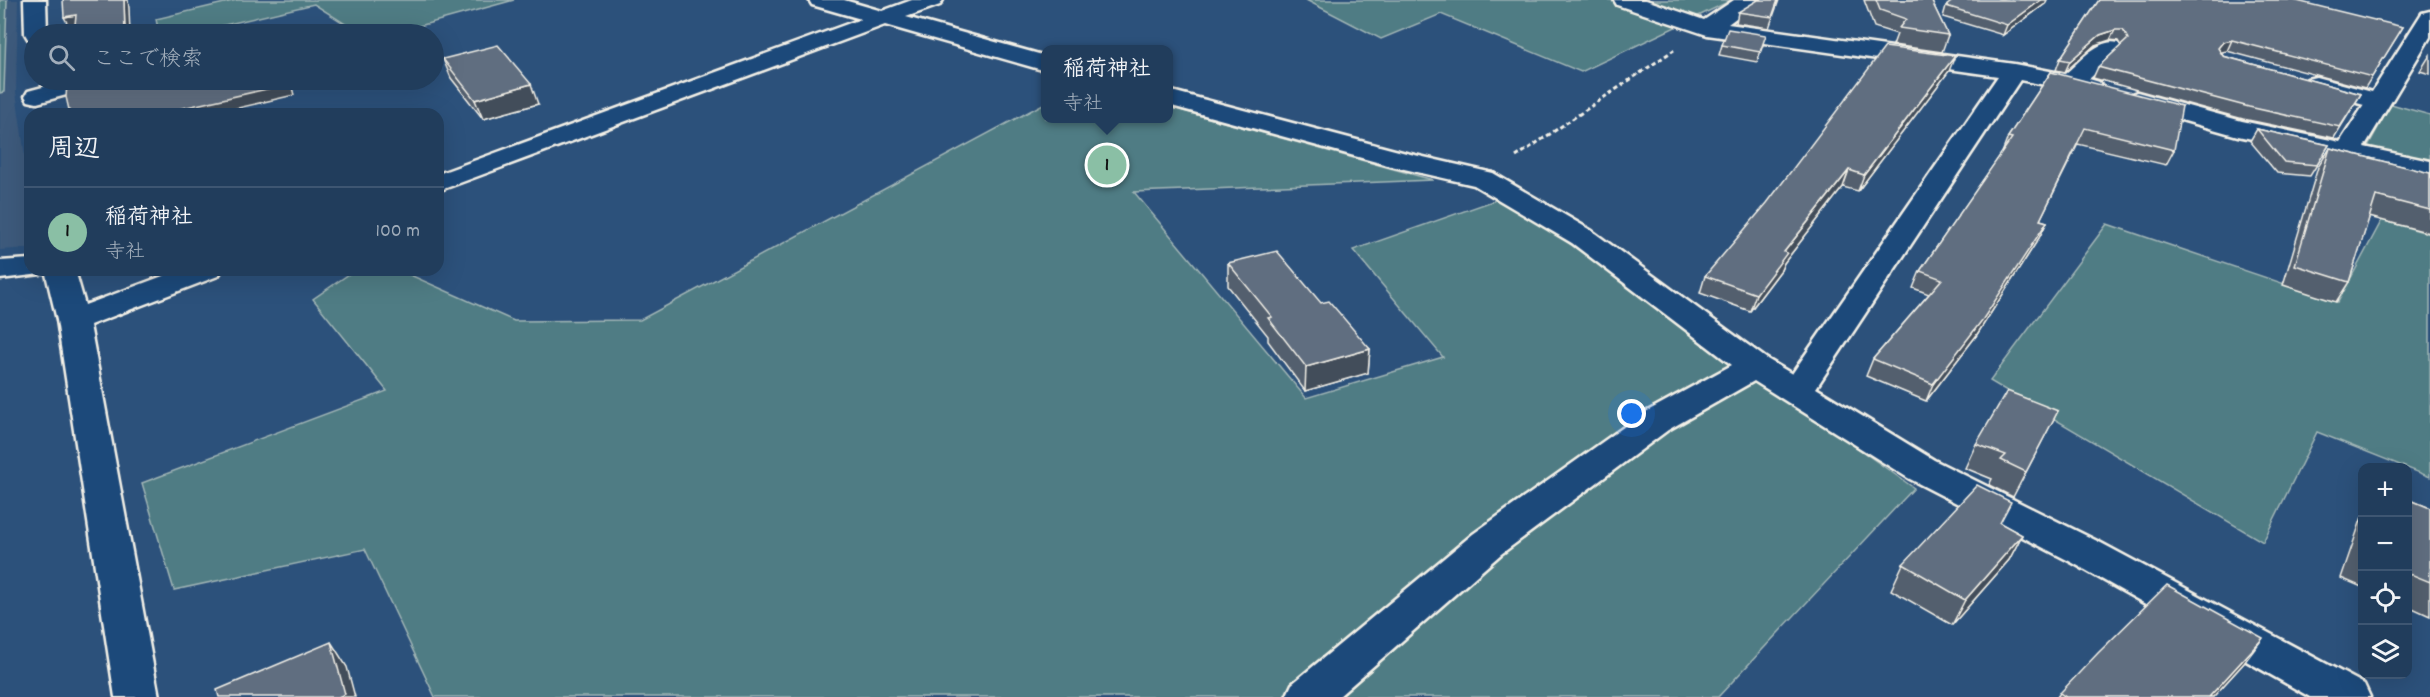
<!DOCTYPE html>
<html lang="ja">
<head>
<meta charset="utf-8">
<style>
	:root { --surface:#213d5c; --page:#294462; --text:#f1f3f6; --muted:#a2aebb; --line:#3e5672; --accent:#8abfa5 }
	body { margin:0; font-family:Dekko,"Klee One",sans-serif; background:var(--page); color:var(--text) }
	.controls { position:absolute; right:18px; bottom:18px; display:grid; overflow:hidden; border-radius:12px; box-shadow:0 6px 24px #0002 }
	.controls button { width:54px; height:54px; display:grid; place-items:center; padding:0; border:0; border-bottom:2px solid var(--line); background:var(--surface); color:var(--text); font:30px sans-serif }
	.you { position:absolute; left:1632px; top:414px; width:21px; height:21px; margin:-15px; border:4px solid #fff; border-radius:50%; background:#1a73e8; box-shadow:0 0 0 9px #1a73e833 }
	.badge { display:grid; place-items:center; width:39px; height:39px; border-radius:50%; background:var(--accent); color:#111; font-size:20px; font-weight:700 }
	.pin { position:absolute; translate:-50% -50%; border:3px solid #fff; box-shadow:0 2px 6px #0006 }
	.popup { position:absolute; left:1041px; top:45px; width:132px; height:78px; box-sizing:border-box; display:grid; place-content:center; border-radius:12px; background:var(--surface); filter:drop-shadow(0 2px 4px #0005); font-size:20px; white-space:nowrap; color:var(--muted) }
	.popup b { font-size:22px; color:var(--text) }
	.popup::after { content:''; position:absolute; left:50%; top:100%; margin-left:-12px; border:12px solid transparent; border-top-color:var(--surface) }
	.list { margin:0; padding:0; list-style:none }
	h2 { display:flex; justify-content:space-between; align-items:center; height:78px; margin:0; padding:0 24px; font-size:26px }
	h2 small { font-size:20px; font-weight:400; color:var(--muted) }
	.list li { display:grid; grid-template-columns:39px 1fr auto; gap:18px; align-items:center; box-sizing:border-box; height:90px; padding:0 24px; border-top:2px solid var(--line) }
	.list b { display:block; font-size:22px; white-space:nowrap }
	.list p { margin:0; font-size:20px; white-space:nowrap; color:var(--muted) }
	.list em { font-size:20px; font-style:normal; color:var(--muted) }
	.icon { flex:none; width:33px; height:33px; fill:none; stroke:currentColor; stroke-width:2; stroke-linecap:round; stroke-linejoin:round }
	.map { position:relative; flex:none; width:2430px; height:697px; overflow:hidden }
	.search { position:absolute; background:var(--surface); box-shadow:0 6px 24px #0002; left:24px; top:24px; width:420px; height:66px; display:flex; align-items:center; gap:15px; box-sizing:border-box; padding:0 21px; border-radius:33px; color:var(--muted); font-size:22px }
	.panel { position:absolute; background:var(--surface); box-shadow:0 6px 24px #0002; left:24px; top:108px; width:420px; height:168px; border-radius:18px }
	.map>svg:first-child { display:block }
</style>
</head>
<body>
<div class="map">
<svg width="2430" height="697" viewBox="0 0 2430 697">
	<rect width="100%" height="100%" fill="#2c517b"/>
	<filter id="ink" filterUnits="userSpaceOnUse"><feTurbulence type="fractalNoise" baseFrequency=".0167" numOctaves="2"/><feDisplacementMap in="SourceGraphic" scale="12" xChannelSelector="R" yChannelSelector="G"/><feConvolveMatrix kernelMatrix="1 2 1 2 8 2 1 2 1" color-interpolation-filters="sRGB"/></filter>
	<g filter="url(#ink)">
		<!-- built -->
		<polygon fill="#3c5a7c" points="0,0 18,0 16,92 30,193 30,248 0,250"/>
		<!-- green -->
		<g fill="#4f7c84" stroke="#a2b6b6" stroke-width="1.5">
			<polygon points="0,0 7,0 4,92 0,93"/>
			<polygon points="237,0 514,0 390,34 361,34 314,4 186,34 159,34 156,19"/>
			<polygon points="1306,0 1732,0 1581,72 1441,14 1381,39"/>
			<polygon points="1045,103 1046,118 1168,118 1169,107 1433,180 1134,192 1306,398 1443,357 1353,250 1504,197 1914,488 1718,697 435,697 365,549 174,590 142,483 387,391 313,299 355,270 399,270 514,321 640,320"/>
			<polygon points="2391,104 2430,115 2430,161 2367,148"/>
			<polygon points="2382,220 2430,234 2430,477 2317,432 2263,542 1990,381 2107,224 2338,302"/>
		</g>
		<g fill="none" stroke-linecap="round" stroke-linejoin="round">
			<!-- minor casing -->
			<g stroke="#f4f1e8" stroke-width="5">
				<g id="minor">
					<polygon points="24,0 46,0 47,34 34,34 34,41 28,39 25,34"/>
					<polygon points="809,0 844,0 882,11 912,0 943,0 940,5 906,17 1046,56 1046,71 885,25 438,191 438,174 861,19 812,5"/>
					<path d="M 1614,0 L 1646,0 L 1704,20 L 1734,0 L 1760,0 L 1728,24 L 2014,64 L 2065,74 C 2080,62 2098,38 2118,43 L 2122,48 L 2118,53 L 2089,79 L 2099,82 L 2102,87 L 2099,92 L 2090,94 L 2020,80 L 1816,388 L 1934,460 L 2101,543 L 2364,684 L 2370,697 L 2310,697 L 2073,563 L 1908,478 L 1754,381 L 1668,430 L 1501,554 L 1338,697 L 1286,697 L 1292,684 L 1473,534 L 1642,414 L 1732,365 L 1572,243 L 1474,185 L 1391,166 L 1168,105 L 1168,90 L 1406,153 L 1493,173 L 1592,231 L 1767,359 L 1792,374 L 1998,76 L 1707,35 L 1617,5 Z"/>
					<polygon points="2430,11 2430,37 2364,147 2430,161 2430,177 2238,136 2128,105 2124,100 2128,95 2137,92 2242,121 2340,142 2364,105 2307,89 2304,84 2307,79 2316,77 2372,92 2422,13"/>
					<polygon points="69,80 106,80 103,85 37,103 28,101 25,96 28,91"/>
					<polygon points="30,259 30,270 44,270 41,274 0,279 0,261"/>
					<polygon points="45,270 75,270 85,305 179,270 222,270 218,276 90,325 159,697 115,697 57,320"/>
				</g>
			</g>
			<!-- path -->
			<polyline stroke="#f4f1e8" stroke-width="3" stroke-dasharray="4.5 3" stroke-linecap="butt" points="1516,157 1674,50"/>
			<!-- minor -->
			<use href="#minor" fill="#1f4a7a" fill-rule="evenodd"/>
		</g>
		<!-- wall -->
		<g fill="#535f6e" stroke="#f4f1e8" stroke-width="1.5">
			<polygon points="1779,0 1769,28 1736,23 1738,12"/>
			<polygon points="1864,0 1931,0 1948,35 1942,52 1893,45 1897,34 1874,27"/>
			<polygon points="2099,0 2403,27 2365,88 2227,51 2220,52 2223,56 2361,94 2334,138 2243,119 2093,78 2098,67 2121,46 2118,41 2110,40 2095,45 2065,72 2056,70 2060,59"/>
			<polygon points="2045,4 2003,35 1943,17 1946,6"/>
			<polygon points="1722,45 1763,45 1757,62 1719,55"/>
			<polygon points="2430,55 2430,74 2420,71"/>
			<polygon points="443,59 538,104 483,119 451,78"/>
			<polygon points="1949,71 1858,191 1843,187 1784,263 1781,270 1750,311 1700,293 1705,276"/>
			<polygon points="2051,72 2174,150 2166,165 2078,144 2040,220 2047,222 2039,238 1976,336 1926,401 1866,376 1873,359 1929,294 1913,288 1920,271 2002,153 2008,137"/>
			<polygon points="2257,129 2329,145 2310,176 2277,173 2250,141"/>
			<polygon points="2330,148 2430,173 2430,233 2369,217 2349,282 2336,302 2283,285 2318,167"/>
			<polygon points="1228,263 1321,303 1370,349 1368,373 1305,391 1268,341 1268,336 1228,286"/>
			<polygon points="2058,411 2013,497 1989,485 1992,479 1965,468 1976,444"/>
			<polygon points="2408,499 2430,508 2430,616 2408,606"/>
			<polygon points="2362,517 2362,587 2341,578"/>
			<polygon points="2000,523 2022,535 2009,560 1952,625 1891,590 1903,564"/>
			<polygon points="2244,663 2213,697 2057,697 2060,693"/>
		</g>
		<!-- shaded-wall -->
		<g fill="#434d5a" stroke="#f4f1e8" stroke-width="1.5">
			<polygon points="124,0 128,0 129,8 130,34 125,34"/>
			<polygon points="2041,0 2047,0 2045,4 2003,35 2007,25"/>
			<polygon points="76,15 82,26 70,28 64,17"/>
			<polygon points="2115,30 2110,40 2095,45 2065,72 2070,61 2100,35"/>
			<polygon points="2232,40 2227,51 2217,53 2218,48 2223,42"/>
			<polygon points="1955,56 1949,71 1858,191 1864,175"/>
			<polygon points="287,80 290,80 294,95 212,114 176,114 174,110"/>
			<polygon points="531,84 538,104 483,119 475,100"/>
			<polygon points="1849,170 1843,187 1784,263 1781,270 1750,311 1756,294 1784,252"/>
			<polygon points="2047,222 2039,238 1976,336 1926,401 1933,384"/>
			<polygon points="1370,349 1368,373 1305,391 1306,367"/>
			<polygon points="2022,535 2009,560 1952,625 1965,600"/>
			<polygon points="2263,638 2244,663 2213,697 2209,697"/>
			<polygon points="331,642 347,667 355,697 338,697"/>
		</g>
		<!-- building -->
		<g fill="#606e80" stroke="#f4f1e8" stroke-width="1.5">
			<polygon points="63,0 124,0 125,34 74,34 76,15 64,17"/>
			<polygon points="1758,0 1778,0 1772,17 1738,12"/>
			<polygon points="1876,0 1931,0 1948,35 1899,28 1906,19 1880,10"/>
			<polygon points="1954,0 2041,0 2007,25 1946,6"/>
			<polygon points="2099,0 2293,0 2403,27 2372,77 2232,40 2223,42 2218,48 2223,56 2361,94 2340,127 2249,107 2098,67 2128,39 2123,30 2115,30 2100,35 2070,61 2060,59"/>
			<polygon points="275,29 276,34 259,34"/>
			<polygon points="1728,29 1766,35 1760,52 1722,45"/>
			<polygon points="498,45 531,84 475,100 443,59"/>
			<polygon points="1885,47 1955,56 1864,175 1849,170 1784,252 1787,253 1756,294 1705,276 1767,203"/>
			<polygon points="2051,72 2182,106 2174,150 2085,128 2040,220 2047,222 1983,319 1933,384 1873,359 1942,279 1920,271 2012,138 2008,137"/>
			<polygon points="85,80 287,80 289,84 174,110 176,114 70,114 66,97 67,84"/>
			<polygon points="2257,129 2329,145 2317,165 2284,162"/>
			<polygon points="2330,148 2430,173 2430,210 2376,196 2349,282 2295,265"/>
			<polygon points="1277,251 1321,303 1329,301 1370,349 1306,367 1268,318 1272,317 1228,263"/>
			<polygon points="2007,391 2058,411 2026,472 2001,460 2006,455 1976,444"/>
			<polygon points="1977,485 2011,502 2000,523 2022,535 1965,600 1903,564"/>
			<polygon points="2408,499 2430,508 2430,582 2408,573"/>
			<polygon points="2167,585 2263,638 2209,697 2066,697 2060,693 2098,653"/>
			<polygon points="331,642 345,694 338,697 219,697 217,690"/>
		</g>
	</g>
</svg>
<div class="controls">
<button>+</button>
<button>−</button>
<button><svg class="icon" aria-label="locate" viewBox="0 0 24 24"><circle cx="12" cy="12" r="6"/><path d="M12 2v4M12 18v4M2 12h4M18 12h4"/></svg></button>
<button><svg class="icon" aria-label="layers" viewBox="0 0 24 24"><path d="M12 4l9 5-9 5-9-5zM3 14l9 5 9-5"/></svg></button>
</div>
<div class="you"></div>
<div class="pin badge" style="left:1107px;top:165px">1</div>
<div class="popup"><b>稲荷神社</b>寺社</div>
<div class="search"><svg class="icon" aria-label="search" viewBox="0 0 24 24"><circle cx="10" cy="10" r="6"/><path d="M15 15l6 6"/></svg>ここで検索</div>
<section class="panel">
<h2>周辺<small></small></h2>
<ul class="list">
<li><span class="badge">1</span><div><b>稲荷神社</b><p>寺社</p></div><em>100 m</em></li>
</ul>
</section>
</div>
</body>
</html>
